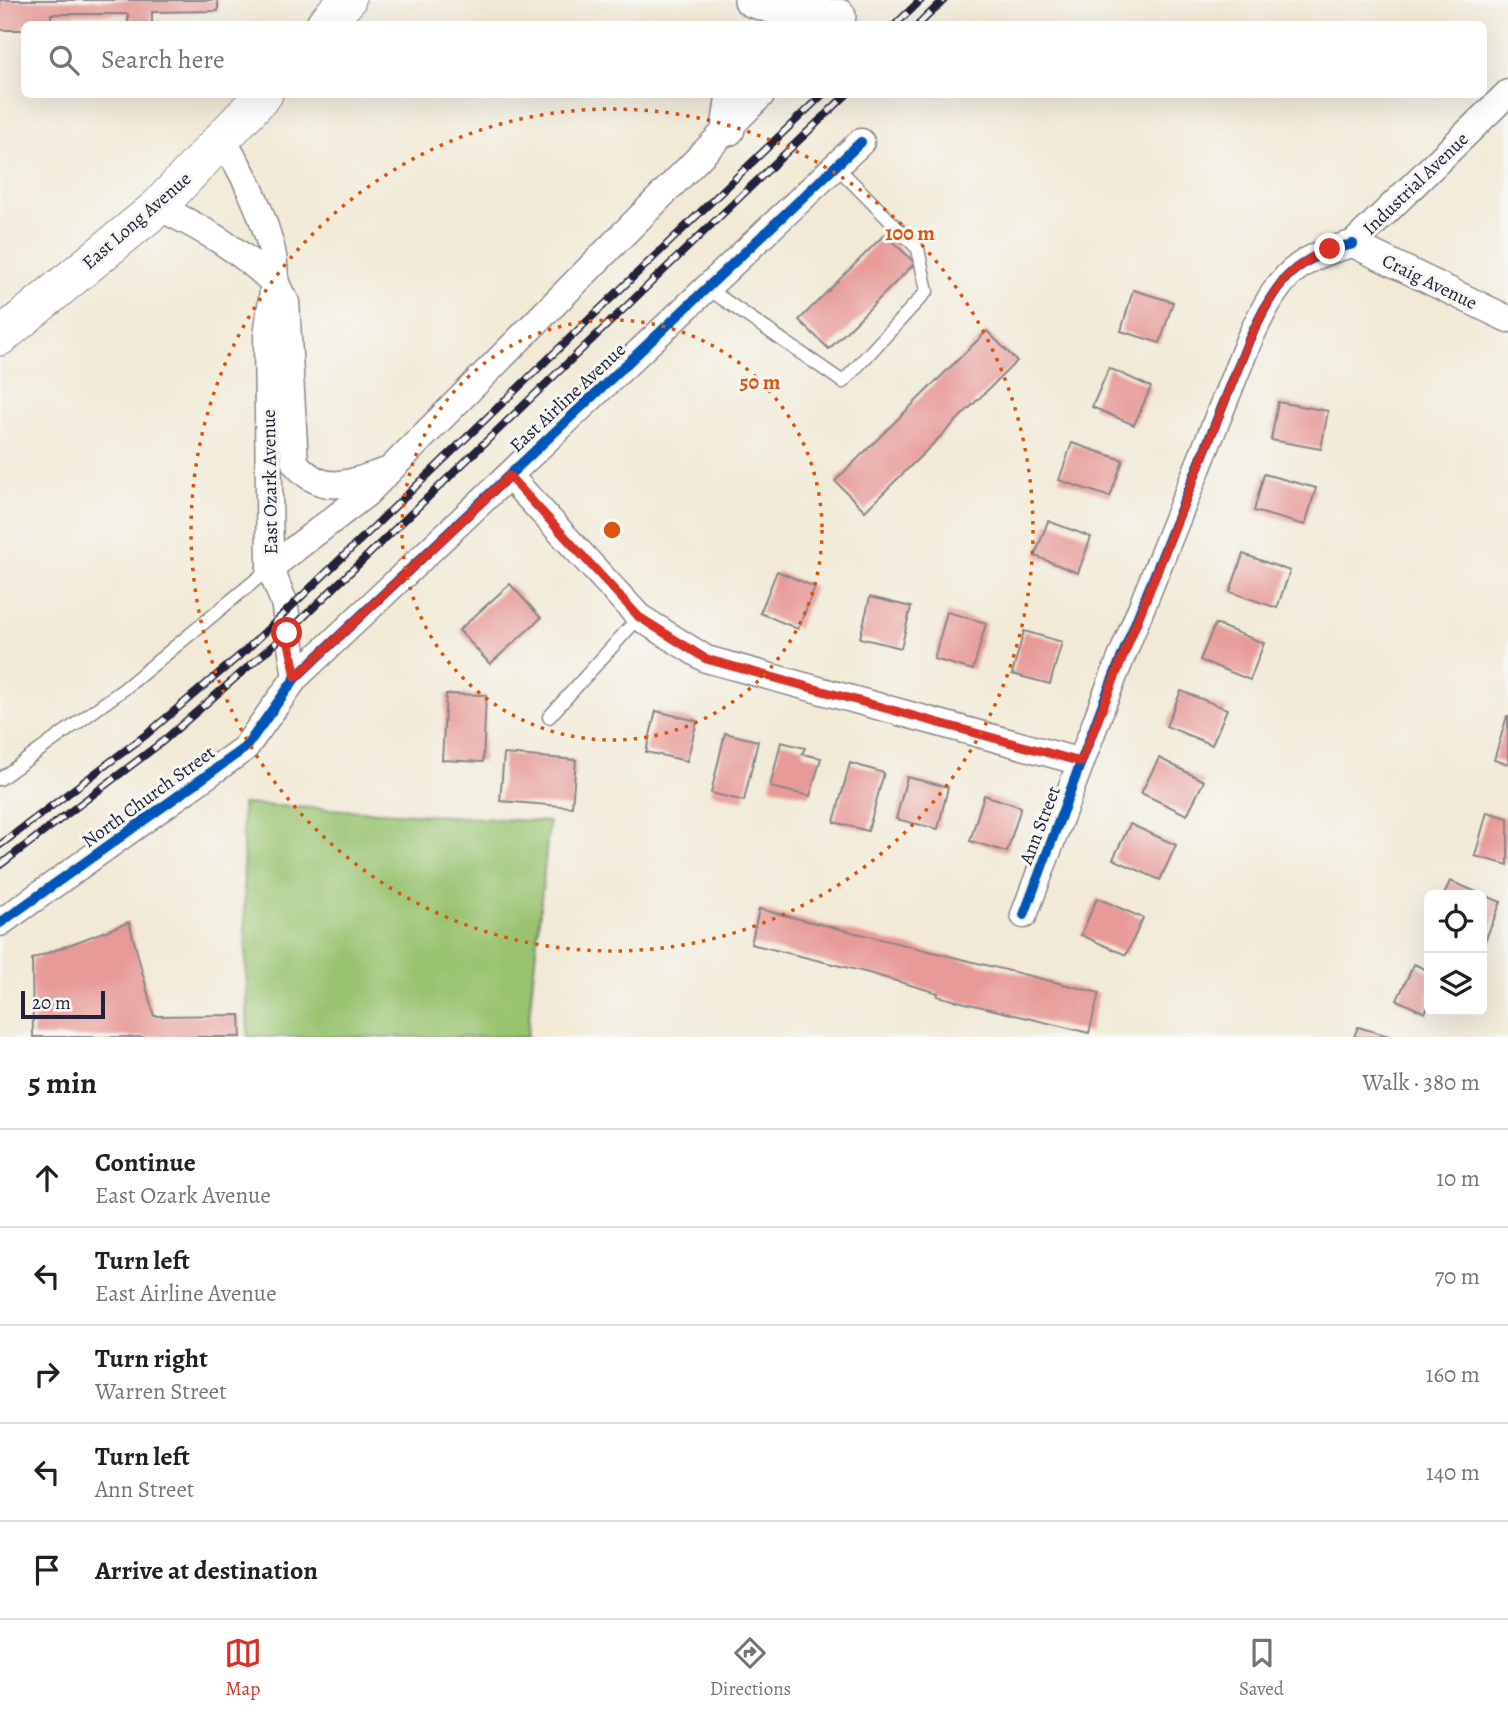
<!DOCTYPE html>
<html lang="en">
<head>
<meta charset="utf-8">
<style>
	:root { --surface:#fff; --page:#f6f6f6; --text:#202124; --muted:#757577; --line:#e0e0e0; --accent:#d93025 }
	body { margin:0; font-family:Alegreya,serif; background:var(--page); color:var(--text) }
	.controls { position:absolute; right:21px; bottom:21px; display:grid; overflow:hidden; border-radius:10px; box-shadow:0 7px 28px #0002 }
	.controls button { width:63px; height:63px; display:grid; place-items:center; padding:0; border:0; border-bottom:2px solid var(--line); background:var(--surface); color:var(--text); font:35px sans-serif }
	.scale { position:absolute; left:21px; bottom:18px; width:84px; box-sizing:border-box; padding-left:7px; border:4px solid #22223b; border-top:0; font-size:19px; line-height:24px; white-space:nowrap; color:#22223b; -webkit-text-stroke:5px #f6f6f2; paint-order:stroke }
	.stop { position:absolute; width:21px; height:21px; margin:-16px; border:5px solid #d93025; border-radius:50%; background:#fff }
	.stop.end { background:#d93025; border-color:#fff; box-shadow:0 2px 7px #0008 }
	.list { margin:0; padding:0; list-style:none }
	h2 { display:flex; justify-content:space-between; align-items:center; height:91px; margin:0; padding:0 28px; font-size:30px }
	h2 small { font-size:23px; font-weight:400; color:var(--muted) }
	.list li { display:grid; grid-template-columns:46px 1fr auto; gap:21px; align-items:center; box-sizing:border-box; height:98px; padding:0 28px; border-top:2px solid var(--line) }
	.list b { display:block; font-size:26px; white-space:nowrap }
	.list p { margin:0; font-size:23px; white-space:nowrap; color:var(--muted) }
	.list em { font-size:23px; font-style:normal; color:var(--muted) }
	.icon { flex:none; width:38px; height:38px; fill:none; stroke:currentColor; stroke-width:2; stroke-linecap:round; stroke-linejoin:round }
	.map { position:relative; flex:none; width:1508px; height:1037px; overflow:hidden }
	.search { position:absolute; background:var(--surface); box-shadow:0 7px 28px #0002; left:21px; right:21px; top:21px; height:77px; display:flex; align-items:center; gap:18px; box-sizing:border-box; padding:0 24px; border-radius:10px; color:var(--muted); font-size:26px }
	.sheet { height:581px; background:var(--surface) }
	nav { display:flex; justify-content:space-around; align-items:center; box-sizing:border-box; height:98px; border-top:2px solid var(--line); background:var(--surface); font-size:19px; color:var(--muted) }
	nav a { display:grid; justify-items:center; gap:4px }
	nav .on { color:var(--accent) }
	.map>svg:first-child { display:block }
</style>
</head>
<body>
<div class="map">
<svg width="1508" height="1037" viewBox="0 0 1508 1037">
	<rect width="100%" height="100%" fill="#f6f6f2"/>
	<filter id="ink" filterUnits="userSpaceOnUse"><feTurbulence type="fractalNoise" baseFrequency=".0143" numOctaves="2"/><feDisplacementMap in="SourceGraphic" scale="14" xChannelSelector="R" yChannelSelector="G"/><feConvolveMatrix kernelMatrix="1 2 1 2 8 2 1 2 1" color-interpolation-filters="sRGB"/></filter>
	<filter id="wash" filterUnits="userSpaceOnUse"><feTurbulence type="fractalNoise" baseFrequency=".00686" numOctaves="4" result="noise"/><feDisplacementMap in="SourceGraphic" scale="28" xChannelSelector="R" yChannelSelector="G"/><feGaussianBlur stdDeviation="1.57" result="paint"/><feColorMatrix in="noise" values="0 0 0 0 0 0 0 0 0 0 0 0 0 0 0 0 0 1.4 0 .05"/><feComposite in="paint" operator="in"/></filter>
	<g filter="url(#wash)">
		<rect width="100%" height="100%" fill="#f2ead7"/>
		<!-- green -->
		<polygon fill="#99c36f" stroke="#5e7255" stroke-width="2" points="242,804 549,822 527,1037 248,1037"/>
		<g id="blocks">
			<!-- building -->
			<g fill="#e79a97">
				<polygon points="0,0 218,0 218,11 152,12 152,24 128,24 128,14 51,14 51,24 24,24 24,30 0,30"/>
				<polygon points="885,234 915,263 829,349 799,320"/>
				<polygon points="1133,290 1173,302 1160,343 1121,331"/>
				<polygon points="987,331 1017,361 865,511 835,481"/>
				<polygon points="1109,368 1151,387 1134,425 1092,407"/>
				<polygon points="1278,402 1328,411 1321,449 1271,440"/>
				<polygon points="1072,443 1123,460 1110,497 1059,480"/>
				<polygon points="1264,474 1316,488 1305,525 1254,511"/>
				<polygon points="1048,521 1091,537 1078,573 1035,556"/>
				<polygon points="1243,554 1290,571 1277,608 1230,592"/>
				<polygon points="777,571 815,587 798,629 760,613"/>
				<polygon points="510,584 541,618 490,664 459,630"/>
				<polygon points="870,597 911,607 901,648 860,638"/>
				<polygon points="947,612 986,623 973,670 934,659"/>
				<polygon points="1215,624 1264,643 1250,680 1200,660"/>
				<polygon points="1024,631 1062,642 1050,684 1012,674"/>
				<polygon points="1181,691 1227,709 1212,745 1166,726"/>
				<polygon points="446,694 486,695 483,762 442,760"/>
				<polygon points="656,711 697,721 687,761 646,752"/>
				<polygon points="1507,716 1508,716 1508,764 1494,760"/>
				<polygon points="725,733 758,741 744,801 711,793"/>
				<polygon points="781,742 805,748 802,754 821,758 810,796 770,787"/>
				<polygon points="504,754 576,760 572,807 500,801"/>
				<polygon points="1159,758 1204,781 1187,815 1141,793"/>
				<polygon points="850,763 884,773 868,831 834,822"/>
				<polygon points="907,777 948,787 938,829 896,819"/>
				<polygon points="984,795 1021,807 1007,852 970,841"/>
				<polygon points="1487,812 1508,818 1508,865 1475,856"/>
				<polygon points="1130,824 1176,845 1160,880 1113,859"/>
				<polygon points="1450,881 1501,902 1485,941 1482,940 1482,895 1444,895"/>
				<polygon points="1097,898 1143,918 1126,955 1081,935"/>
				<polygon points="759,909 1099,993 1089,1033 937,996 938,993 865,972 751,944"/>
				<polygon points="129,922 154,1016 240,1015 241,1037 33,1037 32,959"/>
				<polygon points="1414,964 1429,971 1429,1003 1425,1013 1397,1000"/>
				<polygon points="1358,1027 1389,1036 1389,1037 1354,1037"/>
			</g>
		</g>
	</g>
	<g filter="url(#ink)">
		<use href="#blocks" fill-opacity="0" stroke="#8a8689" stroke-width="2"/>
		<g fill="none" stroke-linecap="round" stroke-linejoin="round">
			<!-- service casing -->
			<g stroke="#8a8689" stroke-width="15">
				<g id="service">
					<polyline points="707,288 843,382 927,291 918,249 836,166"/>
					<polyline points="549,717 639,617"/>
					<polyline points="0,779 124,689 270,568"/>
				</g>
			</g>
			<!-- minor casing -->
			<g stroke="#8a8689" stroke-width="29">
				<g id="minor">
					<path d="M 222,141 C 243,168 264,217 272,251 C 278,276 269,276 286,302 L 295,463 C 323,496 347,484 383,472"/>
					<path d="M 158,207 C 202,228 239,249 274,283 L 267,336 L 270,568 L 284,602 L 296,677"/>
					<polyline points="1353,244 1508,93"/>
					<polyline points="1353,244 1508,319"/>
					<polyline points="509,476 639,617 706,659 1081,762"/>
					<polyline points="270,568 366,494 762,94"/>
					<path d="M 1024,915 L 1103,703 L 1249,340 C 1275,285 1290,258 1353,244"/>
					<polyline points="0,923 245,748 296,677 861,142"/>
				</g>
			</g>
			<!-- tertiary casing -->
			<g stroke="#8a8689" stroke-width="36">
				<g id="tertiary">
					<polyline points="751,0 801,16 839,16"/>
					<polyline points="728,129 733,94"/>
				</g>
			</g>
			<!-- secondary casing -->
			<g stroke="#8a8689" stroke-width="39">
				<g id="secondary">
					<polyline points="325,24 347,0"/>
					<polyline points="0,337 158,207 264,94"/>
				</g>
			</g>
			<!-- service -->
			<use href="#service" stroke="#fff" stroke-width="12"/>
			<!-- minor -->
			<use href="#minor" stroke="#fff" stroke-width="26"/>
			<!-- tertiary -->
			<use href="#tertiary" stroke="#fff" stroke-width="33"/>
			<!-- secondary -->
			<use href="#secondary" stroke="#fff" stroke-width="37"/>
			<!-- rail casing -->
			<g stroke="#22223b" stroke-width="8">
				<g id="rail">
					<polyline points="896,24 921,0"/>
					<polyline points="919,24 944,0"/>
					<polyline points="0,845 147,734 245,651 823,94"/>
					<polyline points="0,865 162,742 287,633 847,94"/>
				</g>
			</g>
			<!-- rail -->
			<use href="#rail" stroke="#f6f6f2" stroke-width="5" stroke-dasharray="16" stroke-linecap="butt"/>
			<!-- cycleway casing -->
			<g stroke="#f6f6f2" stroke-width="15">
				<g id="cycleway">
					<path d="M 1024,915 L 1103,703 L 1249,340 C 1275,285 1290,258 1353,244"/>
					<polyline points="0,923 245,748 296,677 861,142"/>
				</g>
			</g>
			<!-- cycleway -->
			<use href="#cycleway" stroke="#0057b8" stroke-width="10"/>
		</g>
	</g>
	<g fill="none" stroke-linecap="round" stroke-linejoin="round" filter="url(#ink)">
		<!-- route -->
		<path stroke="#d93025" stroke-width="9" d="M 287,633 L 296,677 L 509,476 L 639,617 L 706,659 L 1081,762 L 1249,340 C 1271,295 1282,269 1330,249"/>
	</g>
	<!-- distance rings -->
	<g fill="none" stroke="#de560e" stroke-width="3.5" stroke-dasharray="3.5 7">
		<circle cx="612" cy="530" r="210"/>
		<circle cx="612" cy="530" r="421"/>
	</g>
	<g text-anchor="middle" stroke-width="6" stroke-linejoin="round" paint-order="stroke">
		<!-- street labels -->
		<g font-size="19" fill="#22223b" stroke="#f6f6f2">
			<text transform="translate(1415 183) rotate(-44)" y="7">Industrial Avenue</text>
			<text transform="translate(136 220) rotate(-41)" y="7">East Long Avenue</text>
			<text transform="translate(1430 281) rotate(26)" y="7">Craig Avenue</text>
			<text transform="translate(567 397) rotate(-43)" y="7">East Airline Avenue</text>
			<text transform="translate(269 482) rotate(-91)" y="7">East Ozark Avenue</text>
			<text transform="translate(148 796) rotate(-36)" y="7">North Church Street</text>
			<text transform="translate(1039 825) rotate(-69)" y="7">Ann Street</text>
		</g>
	</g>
	<circle cx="612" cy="530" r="10" fill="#de560e" stroke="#f6f6f2" stroke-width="3.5"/>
	<g font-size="21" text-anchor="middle" font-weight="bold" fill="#de560e" stroke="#f6f6f2" stroke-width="6" stroke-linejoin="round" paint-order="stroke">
		<text x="910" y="240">100 m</text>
		<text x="760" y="389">50 m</text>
	</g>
</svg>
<div class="controls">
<button><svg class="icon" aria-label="locate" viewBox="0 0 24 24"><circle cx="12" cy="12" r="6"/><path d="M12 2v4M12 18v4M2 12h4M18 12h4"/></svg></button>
<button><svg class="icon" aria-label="layers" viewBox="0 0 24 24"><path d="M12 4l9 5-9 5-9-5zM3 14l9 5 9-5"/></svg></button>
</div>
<div class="scale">20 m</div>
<div class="stop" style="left:287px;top:633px"></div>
<div class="stop end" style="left:1330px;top:249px"></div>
<div class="search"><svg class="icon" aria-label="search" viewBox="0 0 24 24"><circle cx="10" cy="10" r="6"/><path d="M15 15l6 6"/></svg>Search here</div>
</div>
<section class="sheet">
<h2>5 min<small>Walk · 380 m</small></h2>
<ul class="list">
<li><svg class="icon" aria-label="ahead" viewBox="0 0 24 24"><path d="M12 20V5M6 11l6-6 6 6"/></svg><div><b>Continue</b><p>East Ozark Avenue</p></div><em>10 m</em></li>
<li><svg class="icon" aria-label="left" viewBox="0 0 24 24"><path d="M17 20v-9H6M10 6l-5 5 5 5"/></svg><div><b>Turn left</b><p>East Airline Avenue</p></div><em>70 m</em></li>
<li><svg class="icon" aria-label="right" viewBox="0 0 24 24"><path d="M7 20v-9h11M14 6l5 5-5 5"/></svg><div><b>Turn right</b><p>Warren Street</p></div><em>160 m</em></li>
<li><svg class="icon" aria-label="left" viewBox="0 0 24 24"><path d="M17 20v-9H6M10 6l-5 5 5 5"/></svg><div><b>Turn left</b><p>Ann Street</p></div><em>140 m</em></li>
<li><svg class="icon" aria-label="arrive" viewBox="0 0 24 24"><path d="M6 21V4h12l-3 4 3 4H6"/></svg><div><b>Arrive at destination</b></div></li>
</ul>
</section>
<nav>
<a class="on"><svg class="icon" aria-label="map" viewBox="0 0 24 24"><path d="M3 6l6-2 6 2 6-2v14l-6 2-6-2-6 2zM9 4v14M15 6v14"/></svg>Map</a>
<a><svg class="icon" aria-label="directions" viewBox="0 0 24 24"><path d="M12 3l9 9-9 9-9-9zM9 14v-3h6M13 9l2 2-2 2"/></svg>Directions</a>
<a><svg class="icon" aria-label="saved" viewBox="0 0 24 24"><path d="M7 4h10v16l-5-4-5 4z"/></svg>Saved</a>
</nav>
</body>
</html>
